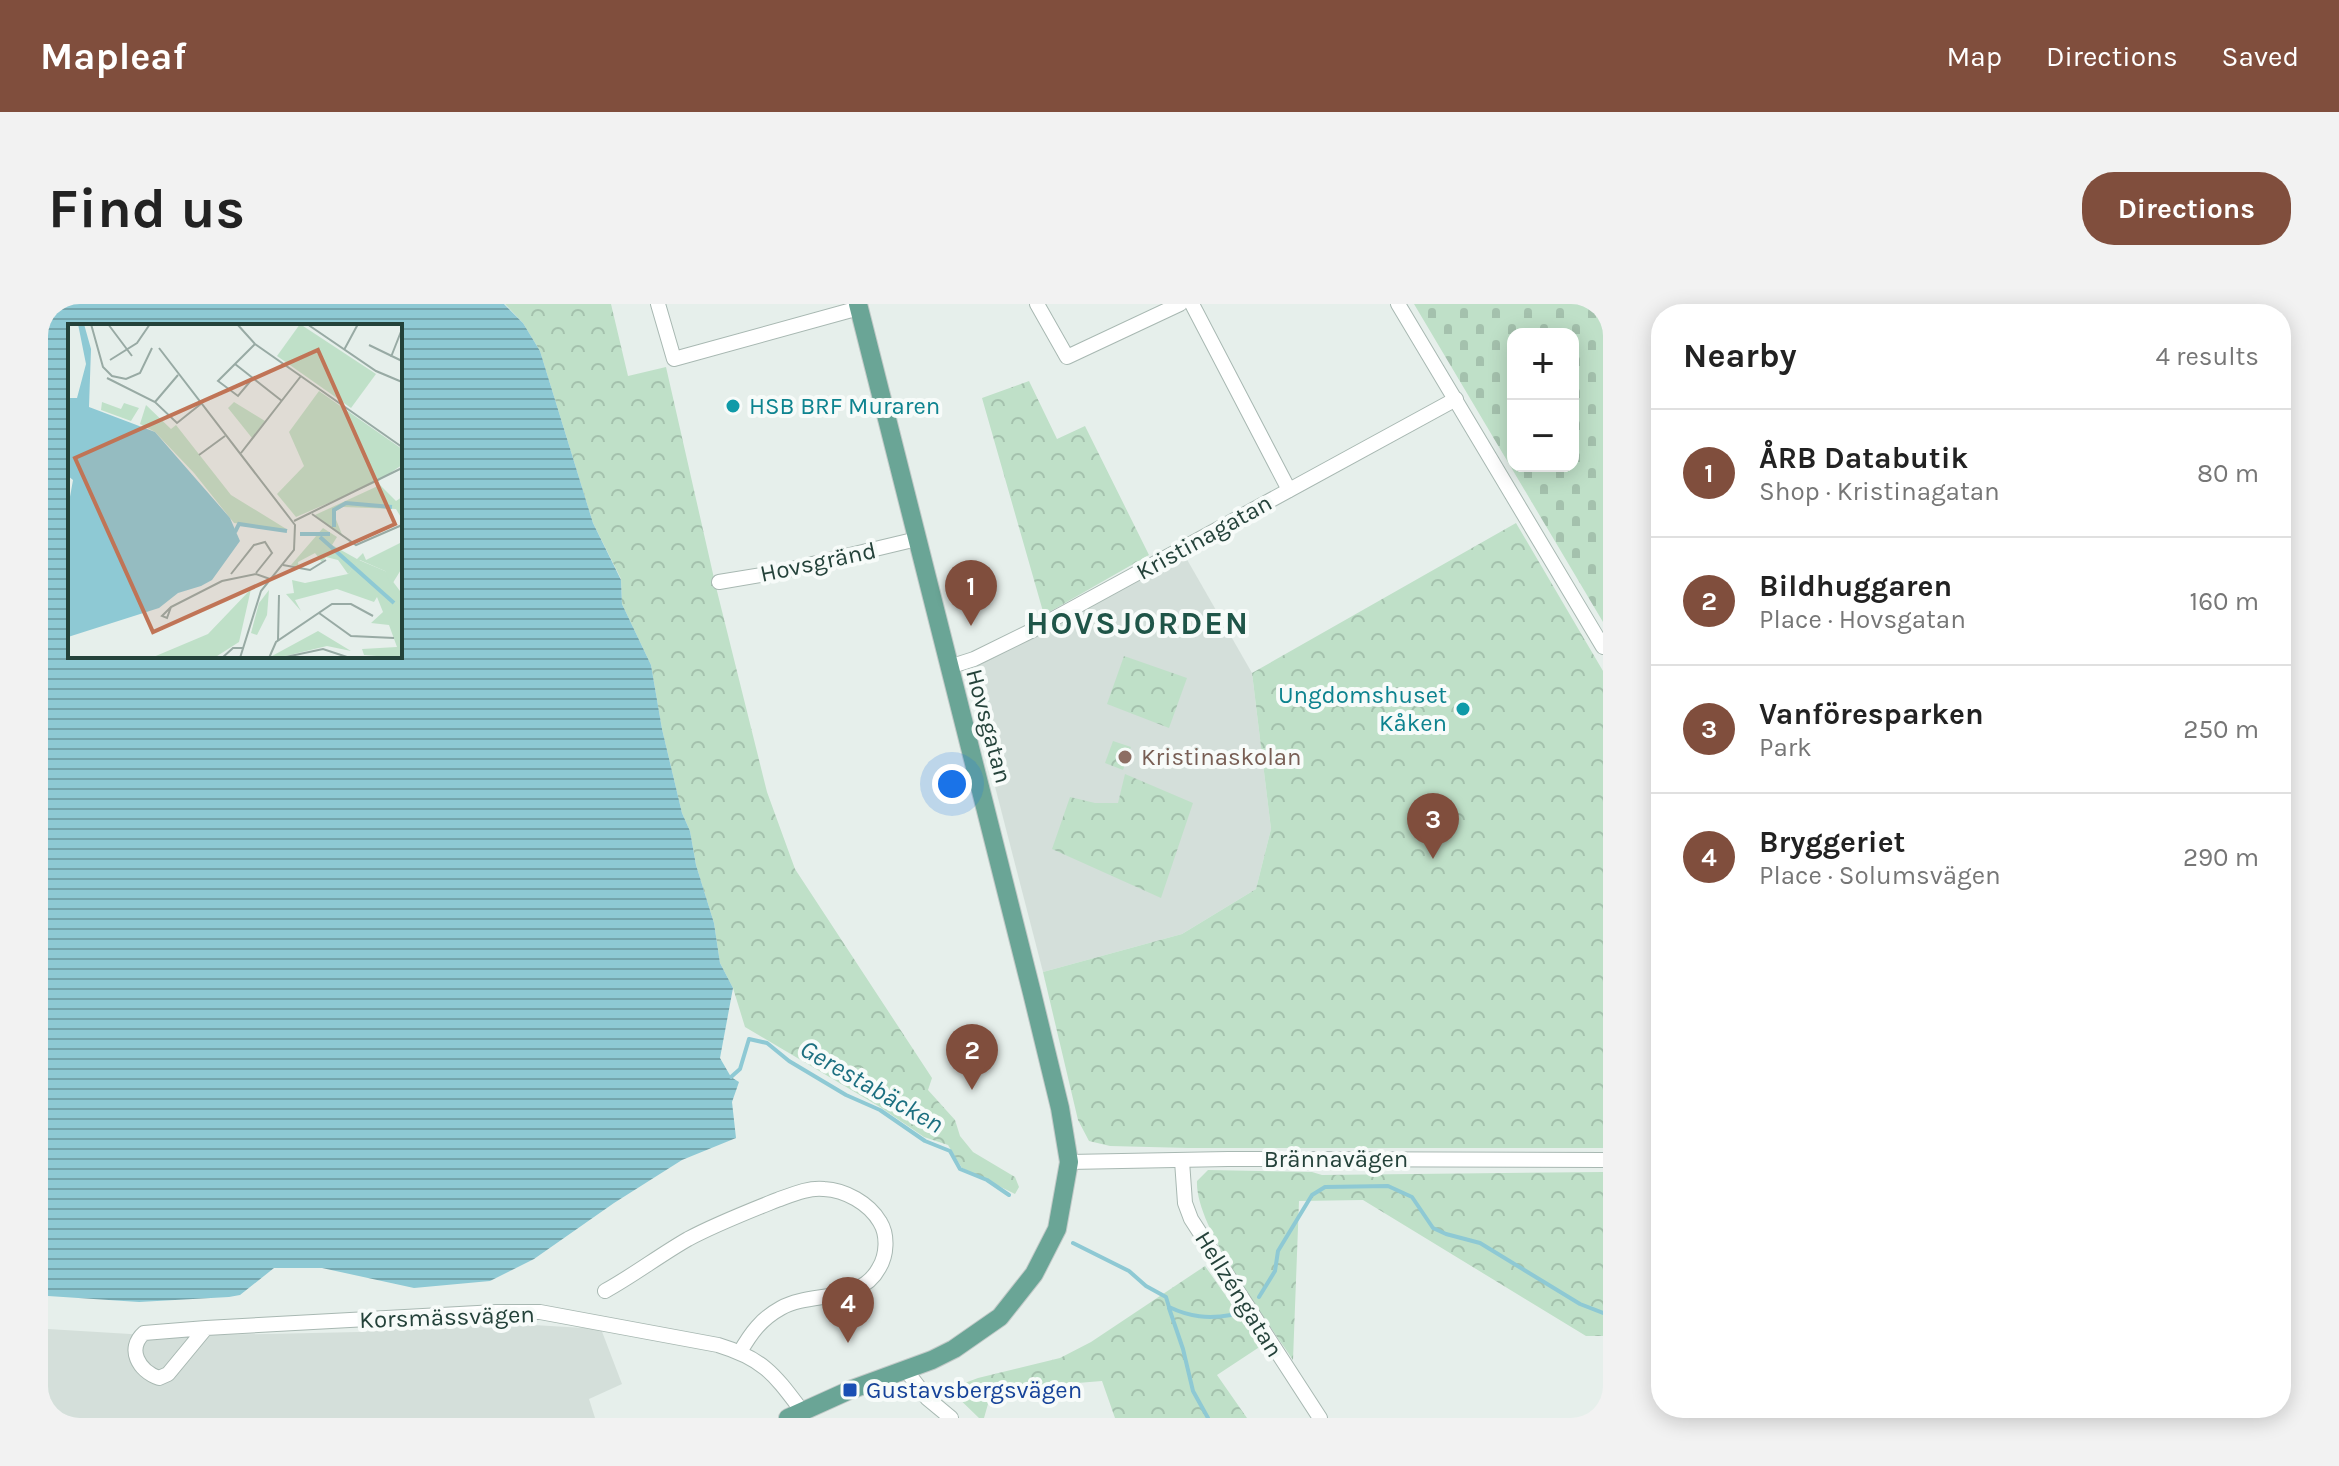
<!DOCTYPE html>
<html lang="en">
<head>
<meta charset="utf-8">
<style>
	:root { --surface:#fff; --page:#f2f2f2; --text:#222; --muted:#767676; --line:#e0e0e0; --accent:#804e3d }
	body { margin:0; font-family:Karla,sans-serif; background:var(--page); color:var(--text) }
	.controls { position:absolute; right:24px; top:24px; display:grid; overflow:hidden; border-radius:16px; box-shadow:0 4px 20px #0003 }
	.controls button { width:72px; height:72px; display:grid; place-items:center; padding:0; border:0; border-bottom:2px solid var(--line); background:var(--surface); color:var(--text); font:40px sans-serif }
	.you { position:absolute; left:904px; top:480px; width:28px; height:28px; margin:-20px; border:6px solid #fff; border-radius:50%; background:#1a73e8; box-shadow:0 0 0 12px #1a73e833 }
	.badge { display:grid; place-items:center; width:52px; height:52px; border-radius:50%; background:var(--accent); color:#fff; font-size:26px; font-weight:700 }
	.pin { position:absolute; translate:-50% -66px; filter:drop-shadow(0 2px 4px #0008) }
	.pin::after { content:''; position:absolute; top:42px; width:28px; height:24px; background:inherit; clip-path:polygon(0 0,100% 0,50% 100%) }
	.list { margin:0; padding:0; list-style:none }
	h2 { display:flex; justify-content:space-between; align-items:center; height:104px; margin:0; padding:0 32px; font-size:34px }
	h2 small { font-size:26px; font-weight:400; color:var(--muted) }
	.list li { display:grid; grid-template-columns:52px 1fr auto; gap:24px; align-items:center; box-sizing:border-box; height:128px; padding:0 32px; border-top:2px solid var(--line) }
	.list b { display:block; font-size:30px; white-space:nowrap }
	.list p { margin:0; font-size:26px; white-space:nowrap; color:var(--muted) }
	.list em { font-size:26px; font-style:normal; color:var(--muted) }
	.map { position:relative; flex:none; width:1555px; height:1114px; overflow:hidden; border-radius:32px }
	header { display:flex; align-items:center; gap:48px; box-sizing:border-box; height:112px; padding:0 40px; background:var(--accent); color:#fff }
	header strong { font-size:38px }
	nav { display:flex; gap:44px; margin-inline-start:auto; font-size:28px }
	.intro { display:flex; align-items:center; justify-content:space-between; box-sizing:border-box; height:192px; padding:0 48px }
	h1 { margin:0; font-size:56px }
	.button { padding:20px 36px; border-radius:32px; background:var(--accent); color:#fff; font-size:28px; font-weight:700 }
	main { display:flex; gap:48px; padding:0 48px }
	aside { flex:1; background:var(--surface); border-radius:32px; box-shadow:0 4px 20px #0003 }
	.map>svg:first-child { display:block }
</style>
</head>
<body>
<header>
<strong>Mapleaf</strong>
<nav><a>Map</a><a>Directions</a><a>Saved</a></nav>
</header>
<div class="intro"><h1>Find us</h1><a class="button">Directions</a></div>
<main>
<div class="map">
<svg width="1555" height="1114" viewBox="0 0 1555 1114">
	<defs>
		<pattern id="cemetery-stones" width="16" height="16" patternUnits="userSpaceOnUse" patternTransform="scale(2)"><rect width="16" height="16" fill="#bfe0c8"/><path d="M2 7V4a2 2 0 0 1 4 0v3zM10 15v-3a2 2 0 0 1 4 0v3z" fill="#a4c1ad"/></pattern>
		<pattern id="park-crowns" width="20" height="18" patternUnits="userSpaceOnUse" patternTransform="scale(2)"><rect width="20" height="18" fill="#bfe0c8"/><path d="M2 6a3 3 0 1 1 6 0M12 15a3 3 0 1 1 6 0" fill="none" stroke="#a4c1ad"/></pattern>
		<pattern id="water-rules" width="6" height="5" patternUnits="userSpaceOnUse" patternTransform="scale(2)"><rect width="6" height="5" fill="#8ec9d4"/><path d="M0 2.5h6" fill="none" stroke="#74a5ad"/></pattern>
	</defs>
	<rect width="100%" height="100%" fill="#e6efeb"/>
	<!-- built -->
	<g fill="#d4dfda">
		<polygon points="1137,252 1204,369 1223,525 1208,585 1134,630 995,668 921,382 922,366"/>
		<polygon points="435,1018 553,1025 574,1080 541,1095 547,1114 0,1114 0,1025 115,1032 311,1028"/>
	</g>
	<!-- cemetery -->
	<path fill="url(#cemetery-stones)" fill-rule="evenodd" d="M 1367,0 L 1555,0 L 1555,318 L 1366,0 ZM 1465,30 L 1525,30 L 1525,162 L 1465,162 Z"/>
	<!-- park -->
	<g fill="url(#park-crowns)">
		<polygon points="457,0 563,0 580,72 618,63 668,283 719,488 747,565 884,774 880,786 907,816 912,832 925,848 967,873 971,883 967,890 914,864 900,841 876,833 832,803 697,723 685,684 672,659 666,619 648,561 642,527 634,509 614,425 603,361 574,300 573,275 545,219 492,47 475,19"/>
		<polygon points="981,77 1009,135 1037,122 1101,251 996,311 934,94"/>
		<polygon points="1468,219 1555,367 1555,844 1140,844 1062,842 1041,837 1030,816 995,668 1134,630 1208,585 1223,525 1204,369"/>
		<polygon points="1076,352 1139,374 1121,424 1059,400"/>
		<polygon points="1065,437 1083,443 1075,466 1057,459"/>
		<polygon points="1077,470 1145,499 1113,594 1004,545 1022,493 1047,499 1070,499"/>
		<path d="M 1160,866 L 1264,868 L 1274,871 L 1555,868 L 1555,1032 L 1538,1032 L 1315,896 L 1251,897 L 1245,1056 C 1218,1015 1147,923 1149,877 Z"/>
		<polygon points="1157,962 1213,1042 1169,1071 1199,1114 1067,1114 1054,1077 944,1086 936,1114 931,1114 901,1085 930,1074 1012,1054 1043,1038"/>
	</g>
	<!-- water -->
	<path fill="url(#water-rules)" fill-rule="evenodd" d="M 0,0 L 456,0 L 475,19 L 492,47 L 545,219 L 573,276 L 574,300 L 603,361 L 614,425 L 634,509 L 642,527 L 648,561 L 666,619 L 672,659 L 685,684 L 672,754 L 683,773 L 691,778 L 684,798 L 688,834 L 634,856 L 566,899 L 486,955 L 442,977 L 366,984 L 274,964 L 226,964 L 192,991 L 181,993 L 91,998 L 0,992 ZM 22,22 L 352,22 L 352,352 L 22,352 Z"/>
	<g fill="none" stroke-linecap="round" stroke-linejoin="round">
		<!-- stream -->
		<g stroke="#8ec9d4" stroke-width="4">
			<polyline points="683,773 692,765 701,735 719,739 741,757 798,791 832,806 877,837 902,847 912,865 939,876 961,891"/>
			<path d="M 1025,939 L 1081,967 L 1098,982 L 1118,993 L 1121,1003 C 1142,1013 1160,1015 1183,1011"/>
			<polyline points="1211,993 1227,967 1230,947 1264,891 1277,883 1340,882 1364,893 1385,924 1398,930 1432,939 1532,1000 1555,1009"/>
			<polyline points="1121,1004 1135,1045 1145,1087 1160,1114"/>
		</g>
		<!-- minor casing -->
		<g stroke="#a8b8b2" stroke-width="16">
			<g id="minor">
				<polyline points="610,0 626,55 811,4"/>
				<polyline points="989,0 1019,53 1132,0"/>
				<polyline points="1144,0 1241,186"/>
				<polyline points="1350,0 1555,343"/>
				<polyline points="671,278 731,268 869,235"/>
				<polyline points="901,363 926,355 985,326 1408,95"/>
				<polyline points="1134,857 1137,899 1143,915 1272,1114"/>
				<polyline points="1021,858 1180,855 1555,856"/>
				<path d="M 557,987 C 586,971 612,951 640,935 C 668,920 699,908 729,896 C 743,891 761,883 776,885 C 797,886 821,899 832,918 C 840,931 839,951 831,964 C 812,1000 763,987 733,1004 C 713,1015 703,1029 692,1048"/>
				<path d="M 158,1024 L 96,1029 C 78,1045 91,1067 111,1074 L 120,1070 L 158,1024 L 448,1008 L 492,1008 L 670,1041 C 716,1055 726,1070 754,1107"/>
				<polyline points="857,1065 879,1094 903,1114"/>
			</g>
		</g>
		<!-- major casing -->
		<g stroke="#c2cac8" stroke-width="20">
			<polyline id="major" points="740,1114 802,1086 884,1056 906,1045 952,1013 986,970 1009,925 1021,858 1012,804 984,689 810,0"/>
		</g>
		<!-- minor -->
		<use href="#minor" stroke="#fff" stroke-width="14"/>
		<!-- major -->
		<use href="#major" stroke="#6aa596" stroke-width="18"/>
	</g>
	<!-- markers -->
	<g fill="#0f9aa8" stroke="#f7fbf9" stroke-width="3">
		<circle cx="685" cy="102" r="8"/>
		<circle cx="1415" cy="405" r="8"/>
	</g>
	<circle fill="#8d6e63" stroke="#f7fbf9" stroke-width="3" cx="1077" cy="453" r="8"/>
	<rect fill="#1a4fb4" stroke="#f7fbf9" stroke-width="3" x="794" y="1078" width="16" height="16" rx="4"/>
	<g text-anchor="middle" stroke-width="8" stroke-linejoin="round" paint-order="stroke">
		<!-- culture labels -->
		<g font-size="24" fill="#0d838f" stroke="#f7fbf9" text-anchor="start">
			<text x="701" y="110">HSB BRF Muraren</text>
			<text x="1399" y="399" text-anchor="end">Ungdomshuset<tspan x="1399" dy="28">Kåken</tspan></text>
		</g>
		<!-- street labels -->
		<g font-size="24" fill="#24423a" stroke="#f7fbf9">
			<text transform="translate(1156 233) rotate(-29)" y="8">Kristinagatan</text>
			<text transform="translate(770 258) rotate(-12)" y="8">Hovsgränd</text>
			<text transform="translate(941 422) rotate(75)" y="8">Hovsgatan</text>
			<text x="1288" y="863">Brännavägen</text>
			<text transform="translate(1191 990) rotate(58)" y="8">Hellzéngatan</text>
			<text transform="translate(399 1013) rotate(-2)" y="8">Korsmässvägen</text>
		</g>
		<!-- education labels -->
		<g font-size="24" fill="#785e54" stroke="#f7fbf9" text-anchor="start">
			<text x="1093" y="461">Kristinaskolan</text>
		</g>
		<!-- transit labels -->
		<g font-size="24" fill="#164399" stroke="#f7fbf9" text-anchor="start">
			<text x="818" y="1094">Gustavsbergsvägen</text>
		</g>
		<!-- water labels -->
		<g font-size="26" font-style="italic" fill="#1c6f80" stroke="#f7fbf9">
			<text transform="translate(824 782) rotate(30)" y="9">Gerestabäcken</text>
		</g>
		<!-- district labels -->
		<g font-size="32" font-weight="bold" letter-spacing="2" fill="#1f5548" stroke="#f7fbf9">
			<text x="1090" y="330">HOVSJORDEN</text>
		</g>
	</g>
	<!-- overview -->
	<g transform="translate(20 20)">
		<rect width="334" height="334" fill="#e6efeb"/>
		<path d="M 201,266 L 199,291 L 189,311 L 183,309 L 191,279 Z" fill="#bfe0c8"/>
		<path d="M 291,236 L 317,247 L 332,267 L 334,334 L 296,331 L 294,325 L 329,323 L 321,301 L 303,299 L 315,288 L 309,273 L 306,278 L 269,265 L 227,276 L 233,287 L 218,270 L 226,269 L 224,256 L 237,259 L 280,250 ZM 183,265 L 171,318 L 146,334 L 83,334 L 140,310 ZM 250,307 L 283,327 L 259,322 L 209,334 L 204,332 Z" fill="#bfe0c8"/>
		<path d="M 232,0 L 308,50 L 283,84 L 209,32 Z" fill="#bfe0c8"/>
		<path d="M 251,67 L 334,125 L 334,141 L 309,158 L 228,193 L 209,170 L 236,142 L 221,108 ZM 34,78 L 53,85 L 56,79 L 71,84 L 63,97 L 33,86 ZM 166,78 L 197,97 L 184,114 L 160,84 ZM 78,81 L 103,105 L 108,101 L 163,171 L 220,206 L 166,199 L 126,149 L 87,108 L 72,100 ZM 312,161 L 328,177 L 334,173 L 334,195 L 328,185 L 275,183 L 265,188 L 275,213 L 247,191 ZM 255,204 L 269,213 L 264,221 L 289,235 L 295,229 L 298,236 L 334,218 L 334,244 L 323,262 L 317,247 L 292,236 L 280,250 L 270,236 L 258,233 L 254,238 L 247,229 L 230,238 L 231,244 L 223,241 Z" fill="#bfe0c8"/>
		<path d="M 10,0 L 16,0 L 23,25 L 21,83 L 87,108 L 162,194 L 172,217 L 144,256 L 133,262 L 110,269 L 91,284 L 0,313 L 0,184 L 5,156 L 0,152 L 0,74 L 9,74 L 18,40 Z" fill="#8ec9d4"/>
		<path fill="none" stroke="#8ec9d4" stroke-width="4" d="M 266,203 L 266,186 L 278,179 L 324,183M 167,208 L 171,200 L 219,207M 232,210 L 262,210M 252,213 L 326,279"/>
		<path fill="none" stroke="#98aaa4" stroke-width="2" d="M 23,0 L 35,43 L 44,52 L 58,55 L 72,49 L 84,24M 40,0 L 64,32M 169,0 L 187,20 L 334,123M 239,0 L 308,47 L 334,58M 301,21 L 334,37M 91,24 L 227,201 L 226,226 L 193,267 L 172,334M 276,26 L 290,0M 323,33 L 334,5M 42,36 L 69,19 L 82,0M 167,40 L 214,77M 39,54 L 87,78 L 109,99 L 134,79M 185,54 L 170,72 L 150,57 L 187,20M 87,78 L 110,51M 173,129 L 233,52M 131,131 L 157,112M 244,190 L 288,221 L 334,201M 226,197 L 334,144M 215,241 L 242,246 L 258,236M 163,250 L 186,221 L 197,218 L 204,229 L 188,249M 103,283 L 94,292 L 99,294 L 103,283 L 154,257 L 188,250 L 202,255M 251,289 L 283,312 L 326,314M 210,316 L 211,271M 154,334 L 165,324 L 175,324M 201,334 L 208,318 L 264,280 L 283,280 L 305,292M 213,334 L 255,325 L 282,334"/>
		<path fill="#c07456" fill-opacity="0.15" stroke="#c07456" stroke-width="4" d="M 250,26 L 327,200 L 85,308 L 7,134 Z"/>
		<rect width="334" height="334" fill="none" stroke="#24423a" stroke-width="4"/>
	</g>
</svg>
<div class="controls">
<button>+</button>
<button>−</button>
</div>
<div class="you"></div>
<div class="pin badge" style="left:923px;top:322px">1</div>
<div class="pin badge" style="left:924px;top:786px">2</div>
<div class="pin badge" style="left:1385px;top:555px">3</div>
<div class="pin badge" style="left:800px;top:1039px">4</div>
</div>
<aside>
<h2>Nearby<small>4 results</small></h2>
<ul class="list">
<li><span class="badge">1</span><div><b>ÅRB Databutik</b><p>Shop · Kristinagatan</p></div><em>80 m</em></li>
<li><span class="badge">2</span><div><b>Bildhuggaren</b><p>Place · Hovsgatan</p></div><em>160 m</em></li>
<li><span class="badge">3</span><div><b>Vanföresparken</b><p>Park</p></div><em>250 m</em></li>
<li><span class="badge">4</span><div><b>Bryggeriet</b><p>Place · Solumsvägen</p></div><em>290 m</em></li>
</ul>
</aside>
</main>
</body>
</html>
